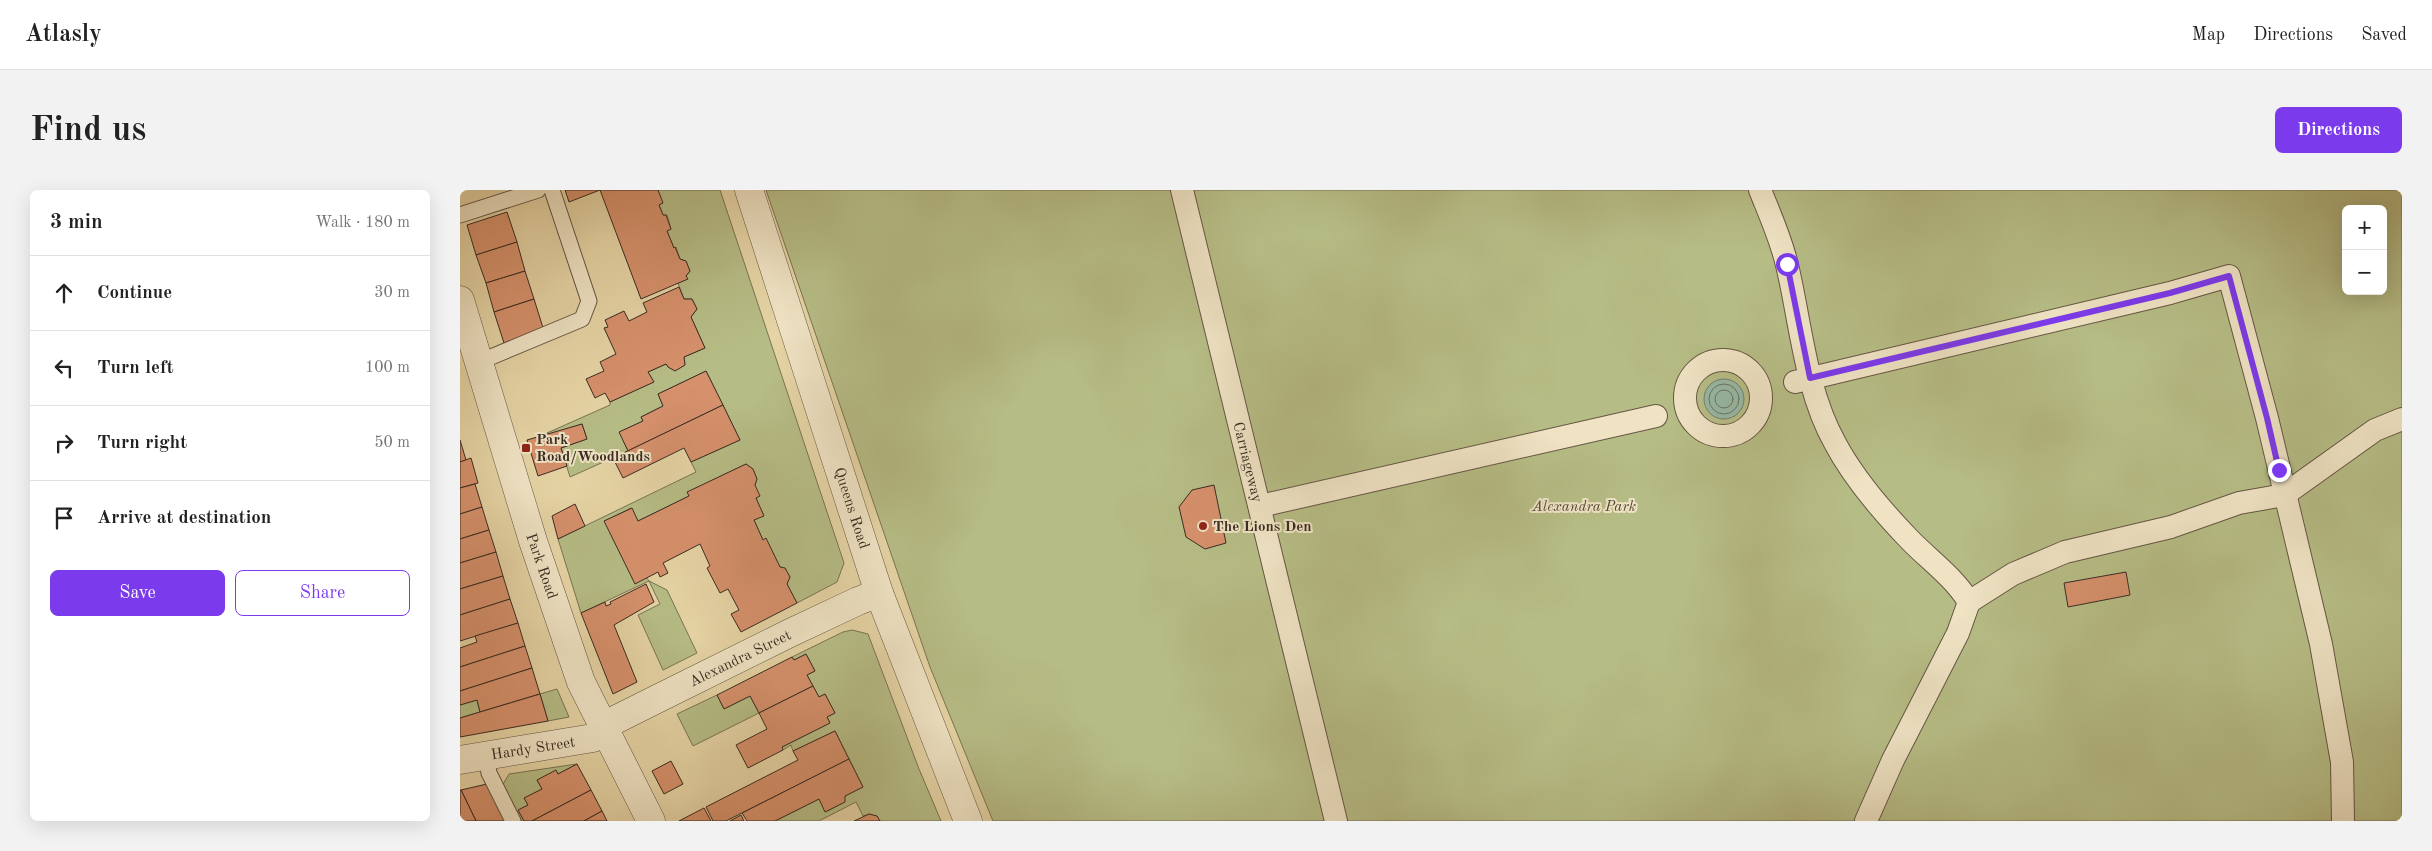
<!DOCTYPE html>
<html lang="en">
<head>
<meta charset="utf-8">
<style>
	:root { --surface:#fff; --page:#f2f2f2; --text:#222; --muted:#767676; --line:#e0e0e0; --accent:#7c3aed }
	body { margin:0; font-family:"Old Standard TT",serif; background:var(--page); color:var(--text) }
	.controls { position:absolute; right:15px; top:15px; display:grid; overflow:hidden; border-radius:8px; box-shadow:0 5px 20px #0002 }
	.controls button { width:45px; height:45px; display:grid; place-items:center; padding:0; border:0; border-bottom:1px solid var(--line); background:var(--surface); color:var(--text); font:25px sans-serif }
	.stop { position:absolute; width:15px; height:15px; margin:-11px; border:4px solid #7c3aed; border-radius:50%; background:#fff }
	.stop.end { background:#7c3aed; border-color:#fff; box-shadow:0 1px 5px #0008 }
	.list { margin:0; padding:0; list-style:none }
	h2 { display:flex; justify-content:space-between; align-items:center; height:65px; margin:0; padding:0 20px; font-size:21px }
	h2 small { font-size:16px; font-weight:400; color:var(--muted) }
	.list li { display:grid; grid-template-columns:32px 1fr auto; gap:15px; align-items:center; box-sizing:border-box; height:75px; padding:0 20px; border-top:1px solid var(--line) }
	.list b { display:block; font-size:19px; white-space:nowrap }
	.list em { font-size:16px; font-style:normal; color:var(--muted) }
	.actions { display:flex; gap:10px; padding:15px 20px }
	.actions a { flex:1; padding:11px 0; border:1px solid var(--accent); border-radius:8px; text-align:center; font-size:18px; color:var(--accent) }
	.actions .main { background:var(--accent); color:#fff }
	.icon { flex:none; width:28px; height:28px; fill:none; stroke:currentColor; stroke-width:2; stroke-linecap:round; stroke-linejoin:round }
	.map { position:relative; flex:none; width:1942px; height:631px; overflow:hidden; border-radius:8px }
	header { display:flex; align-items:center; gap:30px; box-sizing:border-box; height:70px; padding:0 25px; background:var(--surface); border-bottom:1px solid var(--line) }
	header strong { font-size:24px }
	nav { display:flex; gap:28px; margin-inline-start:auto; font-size:18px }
	.intro { display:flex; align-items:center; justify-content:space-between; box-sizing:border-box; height:120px; padding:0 30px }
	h1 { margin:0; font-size:35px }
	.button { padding:12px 22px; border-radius:8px; background:var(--accent); color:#fff; font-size:18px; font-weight:700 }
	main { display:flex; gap:30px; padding:0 30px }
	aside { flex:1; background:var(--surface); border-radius:8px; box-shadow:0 5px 20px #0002 }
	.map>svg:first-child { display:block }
</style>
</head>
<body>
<header>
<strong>Atlasly</strong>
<nav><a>Map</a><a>Directions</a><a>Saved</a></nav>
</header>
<div class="intro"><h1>Find us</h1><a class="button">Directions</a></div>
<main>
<aside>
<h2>3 min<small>Walk · 180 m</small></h2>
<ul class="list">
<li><svg class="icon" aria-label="ahead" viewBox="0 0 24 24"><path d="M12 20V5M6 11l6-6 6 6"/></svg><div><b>Continue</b></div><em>30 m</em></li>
<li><svg class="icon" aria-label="left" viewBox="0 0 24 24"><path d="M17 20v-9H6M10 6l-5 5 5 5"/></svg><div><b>Turn left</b></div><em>100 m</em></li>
<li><svg class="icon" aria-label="right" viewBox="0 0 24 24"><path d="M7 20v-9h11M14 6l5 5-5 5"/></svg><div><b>Turn right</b></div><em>50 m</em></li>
<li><svg class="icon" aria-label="arrive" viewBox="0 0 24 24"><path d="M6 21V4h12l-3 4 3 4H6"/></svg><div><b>Arrive at destination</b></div></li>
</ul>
<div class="actions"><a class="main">Save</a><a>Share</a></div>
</aside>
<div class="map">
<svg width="1942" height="631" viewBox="0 0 1942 631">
	<rect width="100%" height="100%" fill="#e6d4a5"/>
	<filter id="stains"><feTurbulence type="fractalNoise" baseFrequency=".004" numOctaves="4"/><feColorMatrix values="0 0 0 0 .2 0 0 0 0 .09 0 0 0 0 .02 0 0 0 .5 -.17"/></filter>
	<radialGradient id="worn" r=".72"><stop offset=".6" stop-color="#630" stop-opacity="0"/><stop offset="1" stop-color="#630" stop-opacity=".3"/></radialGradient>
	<!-- green -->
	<g fill="#b6bc85" stroke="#787454" fill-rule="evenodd">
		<path d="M 198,0 L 260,0 L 384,373 L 377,392 L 337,413 L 327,394 L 330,387 L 325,378 L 320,377 L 306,349 L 303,350 L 294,330 L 304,325 C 298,314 291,301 297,289 L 293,279 L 286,274 L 228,302 L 229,306 L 178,331 L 171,318 L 145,331 L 189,391 L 207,400 L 237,463 L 203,480 L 178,425 L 200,414 L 189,391 L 121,423 L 98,349 L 236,282 L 231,272 L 280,250 L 246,181 L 198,204 L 203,216 L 181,227 L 183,231 L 160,242 L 168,261 L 110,287 L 101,258 L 127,249 L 122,234 L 88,245 L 87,243 L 150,215 L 150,212 L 193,192 L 188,182 L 206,174 L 208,177 L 215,180 L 225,175 L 224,167 L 245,158 L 231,127 L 237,119 L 232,109 L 224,109 L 218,93 L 227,89 L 226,86 L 230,81 L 226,71 L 220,69 L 216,57 L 214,58 L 207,41 L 211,39 L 207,25 L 203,25 L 199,15 Z"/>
		<path d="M 306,0 L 1942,0 L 1942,631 L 533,631 L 470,477 ZM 1886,19 L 1923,19 L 1923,101 L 1886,101 Z"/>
		<polygon points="392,440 408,444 459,579 481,631 420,631 417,626 409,624 403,626 396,612 359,631 315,631 359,609 366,622 384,612 385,606 403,597 375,541 333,561 331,555 323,560 322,557 370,533 367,527 375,523 365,504 359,507 347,485 355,481 346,464 334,470 332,467 383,442"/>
		<polygon points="97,499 109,527 88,531 80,504"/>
		<polygon points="257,505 264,519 290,506 299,523 233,556 217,524"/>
		<polygon points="17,510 20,522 0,528 0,515"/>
		<polygon points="117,574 98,584 77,590 82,599 65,608 68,615 59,620 64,631 61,631 42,596 49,584"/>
	</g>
	<!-- water -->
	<circle fill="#97b8a4" stroke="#718070" cx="1264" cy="209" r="20"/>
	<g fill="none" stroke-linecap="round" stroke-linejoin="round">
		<!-- shore -->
		<g stroke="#687264" stroke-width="1">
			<circle cx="1264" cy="209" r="15"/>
			<circle cx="1264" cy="209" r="9"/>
		</g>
	</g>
	<!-- building -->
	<g fill="#d6916c" stroke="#392c23">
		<polygon points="105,0 198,0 203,13 199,15 203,25 206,25 211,39 207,41 214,58 215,57 220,69 226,71 230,81 226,86 228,89 181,109 140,0 109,12"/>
		<polygon points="47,22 57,52 16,65 7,35"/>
		<polygon points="57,52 65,81 26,93 16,65"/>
		<polygon points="65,81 74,109 34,122 26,93"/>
		<polygon points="219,97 224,109 232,109 237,119 231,127 245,158 224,167 225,175 215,181 208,177 206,174 188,182 194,192 150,212 145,203 135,208 126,189 144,181 140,172 156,164 144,138 148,137 145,130 164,121 169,131 187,122 183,113"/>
		<polygon points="74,109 84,141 44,153 34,122"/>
		<polygon points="246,181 263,215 168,261 159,242 183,231 181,227 203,216 198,204"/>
		<polygon points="263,215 280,250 231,272 224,258 163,288 153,268"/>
		<polygon points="122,234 127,249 101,258 107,276 78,286 67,250"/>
		<polygon points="0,250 6,270 0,272"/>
		<polygon points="11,268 18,293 0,298 0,272"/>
		<polygon points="286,274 293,279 297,289 295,295 300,306 296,308 304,326 294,330 303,350 306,348 320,377 325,378 330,387 327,394 337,413 281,442 271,424 279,420 268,399 260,403 247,378 250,376 240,354 203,373 208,383 200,387 198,382 175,394 144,331 172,318 178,331 229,306 227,302"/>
		<polygon points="15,294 22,317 0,324 0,298"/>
		<polygon points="754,295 766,353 745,359 726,347 719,317 732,300"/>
		<polygon points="115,314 125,336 98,349 92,326"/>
		<polygon points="22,317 29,340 0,349 0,324"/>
		<polygon points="29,340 36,362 0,373 0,349"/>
		<polygon points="36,362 43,386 0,399 0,373"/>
		<polygon points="1666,382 1670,405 1608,417 1604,393"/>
		<polygon points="43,386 50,409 0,425 0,399"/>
		<polygon points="186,394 194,412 154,435 177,492 153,504 121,423 145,412 146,416 151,414 150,412"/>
		<polygon points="50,409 58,433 0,451 0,425"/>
		<polygon points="58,433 65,456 0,477 0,458 17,452 15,446"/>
		<polygon points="65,456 72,478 0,501 0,477"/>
		<polygon points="346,464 355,481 347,485 353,496 299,523 290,506 264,519 257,505 332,467 334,470"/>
		<polygon points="72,478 80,504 20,522 17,510 0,515 0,501"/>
		<polygon points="353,496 359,507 365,504 375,523 367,527 370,533 322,557 323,560 288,578 276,555 307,539 299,523"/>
		<polygon points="80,504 88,531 0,547 0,528"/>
		<polygon points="375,541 389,569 266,631 253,631 246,617 338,570 333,561"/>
		<polygon points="389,569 403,597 385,606 385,612 365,622 359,609 315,631 287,631 282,623"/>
		<polygon points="211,571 223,594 204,604 192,581"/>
		<polygon points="117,574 131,600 72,631 64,631 58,620 68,615 64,608 82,599 77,590 96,580 98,584"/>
		<polygon points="27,594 46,631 16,631 1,600"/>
		<polygon points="0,600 1,600 16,631 0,631"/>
		<polygon points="131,600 142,621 124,631 72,631"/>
		<polygon points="244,618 251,631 219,631"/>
		<polygon points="142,621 147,631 124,631"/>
		<polygon points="409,624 417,626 420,631 394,631"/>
		<polygon points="281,625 284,631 270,631"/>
	</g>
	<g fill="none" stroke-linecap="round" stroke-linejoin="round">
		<!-- service casing -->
		<g stroke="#645644" stroke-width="17">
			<g id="service">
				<polyline points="0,25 78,0"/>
				<polyline points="19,172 122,129 129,111 92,0"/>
				<polyline points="26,566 29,583 53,631"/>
			</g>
		</g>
		<!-- pedestrian casing -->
		<g stroke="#645644" stroke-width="24">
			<g id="pedestrian">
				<polyline points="722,0 876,631"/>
				<path d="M 1300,0 C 1310,25 1321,49 1327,75 C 1341,134 1345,199 1375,253 C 1394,289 1421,320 1449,349 C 1469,370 1493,386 1509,412 L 1498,443 L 1433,570 L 1406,631"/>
				<circle cx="1263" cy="208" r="38"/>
				<polyline points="1335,192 1710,103 1769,86 1807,228 1861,454 1882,572 1883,631"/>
				<polyline points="800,316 1196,226"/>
				<polyline points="1509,412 1553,384 1605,362 1711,337 1779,313 1824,305 1915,240 1942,229"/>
			</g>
		</g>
		<!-- minor casing -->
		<g stroke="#645644" stroke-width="29">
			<g id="minor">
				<polyline points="289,0 419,403 508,631"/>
				<polyline points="0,570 133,548 155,530 195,510 330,443 398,411 419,403"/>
			</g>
		</g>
		<!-- tertiary casing -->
		<g stroke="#645644" stroke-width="29">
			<polyline id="tertiary" points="0,110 73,351 121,492 191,631"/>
		</g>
		<!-- service -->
		<use href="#service" stroke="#efe3c4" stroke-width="15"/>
		<!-- pedestrian -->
		<use href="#pedestrian" stroke="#efe3c4" stroke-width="22"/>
		<!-- minor -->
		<use href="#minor" stroke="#efe3c4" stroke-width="28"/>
		<!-- tertiary -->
		<use href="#tertiary" stroke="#efe3c4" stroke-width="28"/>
	</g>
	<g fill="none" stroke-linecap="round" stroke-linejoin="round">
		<!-- route -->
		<polyline stroke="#7c3aed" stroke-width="6" points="1327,74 1350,188 1710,103 1769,86 1807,228 1819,280"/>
	</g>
	<!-- markers -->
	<g fill="#8f2418" stroke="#efe3c4" stroke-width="2">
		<rect x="61" y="253" width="10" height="10" rx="2.5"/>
		<circle cx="743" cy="336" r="5"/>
	</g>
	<g text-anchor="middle" stroke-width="4" stroke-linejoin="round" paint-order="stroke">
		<!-- poi labels -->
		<g font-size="15" font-weight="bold" fill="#392c23" stroke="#efe3c4" text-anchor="start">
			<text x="76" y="254">Park<tspan x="76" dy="17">Road/Woodlands</tspan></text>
			<text x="753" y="341">The Lions Den</text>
		</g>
		<!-- street labels -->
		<g font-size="15" fill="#392c23" stroke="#efe3c4">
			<text transform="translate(788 272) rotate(76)" y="5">Carriageway</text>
			<text transform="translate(392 318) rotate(72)" y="5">Queens Road</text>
			<text transform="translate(82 376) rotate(71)" y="5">Park Road</text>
			<text transform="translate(280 468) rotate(-26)" y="5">Alexandra Street</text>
			<text transform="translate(73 558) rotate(-9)" y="5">Hardy Street</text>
		</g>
		<!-- park labels -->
		<g font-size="15" font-style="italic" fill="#524937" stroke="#efe3c4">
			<text x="1124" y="321">Alexandra Park</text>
		</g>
	</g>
	<rect width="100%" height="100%" filter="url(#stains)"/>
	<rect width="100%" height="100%" fill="url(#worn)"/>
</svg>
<div class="controls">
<button>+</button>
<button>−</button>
</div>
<div class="stop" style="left:1327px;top:74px"></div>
<div class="stop end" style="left:1819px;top:280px"></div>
</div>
</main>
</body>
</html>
